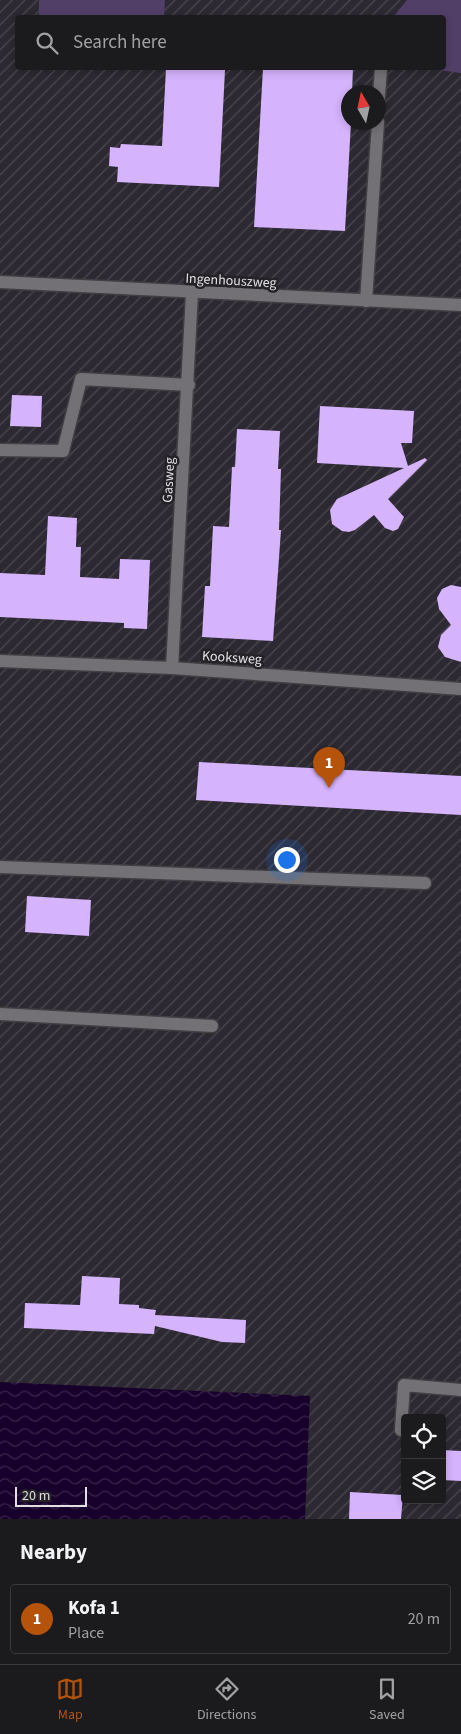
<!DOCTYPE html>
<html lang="en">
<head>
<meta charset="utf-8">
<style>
	:root { --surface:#1b1a1c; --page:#282729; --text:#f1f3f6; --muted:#a0a1a3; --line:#39383b; --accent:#b45309 }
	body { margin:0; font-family:"Source Sans 3",sans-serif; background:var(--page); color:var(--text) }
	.controls { position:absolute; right:15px; bottom:15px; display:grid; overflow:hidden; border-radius:5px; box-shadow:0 2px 8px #0003 }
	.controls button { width:45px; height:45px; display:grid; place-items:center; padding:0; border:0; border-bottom:1px solid var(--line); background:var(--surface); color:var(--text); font:25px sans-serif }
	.compass { position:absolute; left:341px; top:85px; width:45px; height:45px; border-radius:50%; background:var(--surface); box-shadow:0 2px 8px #0003; rotate:351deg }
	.scale { position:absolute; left:15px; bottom:12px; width:72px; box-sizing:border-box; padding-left:5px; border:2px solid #e0dfe2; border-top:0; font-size:14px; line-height:18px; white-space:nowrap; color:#e0dfe2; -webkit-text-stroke:4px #242226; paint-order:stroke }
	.you { position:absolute; left:286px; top:859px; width:18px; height:18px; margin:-12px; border:4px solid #fff; border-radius:50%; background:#1a73e8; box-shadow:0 0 0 8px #1a73e833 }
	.badge { display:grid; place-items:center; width:32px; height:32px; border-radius:50%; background:var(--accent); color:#fff; font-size:16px; font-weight:700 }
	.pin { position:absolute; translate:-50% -41px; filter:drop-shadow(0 1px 2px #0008) }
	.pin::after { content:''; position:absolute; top:26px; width:18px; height:15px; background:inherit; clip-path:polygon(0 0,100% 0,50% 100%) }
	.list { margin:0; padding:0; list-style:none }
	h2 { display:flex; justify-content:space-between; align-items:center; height:65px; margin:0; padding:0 20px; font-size:21px }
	h2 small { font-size:16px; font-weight:400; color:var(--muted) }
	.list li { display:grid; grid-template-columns:32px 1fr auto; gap:15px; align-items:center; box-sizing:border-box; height:70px; margin:0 10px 10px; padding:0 10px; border:1px solid var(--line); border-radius:5px }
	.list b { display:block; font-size:19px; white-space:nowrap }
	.list p { margin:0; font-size:16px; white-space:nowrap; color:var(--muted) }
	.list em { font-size:16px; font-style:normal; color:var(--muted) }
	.icon { flex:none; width:28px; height:28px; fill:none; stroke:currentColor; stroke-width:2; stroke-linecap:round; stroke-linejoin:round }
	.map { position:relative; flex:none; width:461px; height:1519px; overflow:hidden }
	.search { position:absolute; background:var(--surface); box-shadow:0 2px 8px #0003; left:15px; right:15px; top:15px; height:55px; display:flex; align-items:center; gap:12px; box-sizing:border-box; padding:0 18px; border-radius:5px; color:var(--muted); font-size:19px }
	.sheet { height:145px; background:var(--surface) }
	nav { display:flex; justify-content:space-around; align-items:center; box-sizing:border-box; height:70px; border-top:1px solid var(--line); background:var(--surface); font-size:14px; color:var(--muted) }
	nav a { display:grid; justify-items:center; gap:2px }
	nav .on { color:var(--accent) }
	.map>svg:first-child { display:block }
</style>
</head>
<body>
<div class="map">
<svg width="461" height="1519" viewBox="0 0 461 1519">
	<defs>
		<pattern id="industrial-furrows" width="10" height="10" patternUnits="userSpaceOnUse" patternTransform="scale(1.25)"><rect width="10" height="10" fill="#2d2932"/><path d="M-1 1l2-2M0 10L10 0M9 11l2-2" fill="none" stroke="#4b484f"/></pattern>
		<pattern id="water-waves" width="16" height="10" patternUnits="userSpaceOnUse" patternTransform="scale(1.25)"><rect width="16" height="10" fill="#18002c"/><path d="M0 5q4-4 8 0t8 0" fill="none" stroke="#39254a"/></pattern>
	</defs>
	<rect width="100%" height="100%" fill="#242226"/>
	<!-- industrial -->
	<path fill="url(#industrial-furrows)" fill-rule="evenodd" d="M 0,0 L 461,0 L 461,1519 L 0,1519 ZM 18,18 L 444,18 L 444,68 L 18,68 ZM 348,92 L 378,92 L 378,122 L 348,122 ZM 405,1418 L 442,1418 L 442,1500 L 405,1500 Z"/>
	<!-- grass -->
	<g fill="#523f68">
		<polygon points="39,0 165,0 164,17 39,17"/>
		<polygon points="407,0 461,0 461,73 423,68 444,68 444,18 393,17"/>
	</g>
	<!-- water -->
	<polygon fill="url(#water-waves)" points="0,1382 310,1396 305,1519 0,1519"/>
	<!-- building -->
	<g fill="#d6b3fd">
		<polygon points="166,68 225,70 219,187 117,182 118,167 109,166 110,147 120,148 121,144 162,146"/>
		<polygon points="263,68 353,68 352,92 348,92 348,122 351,122 345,231 254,227"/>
		<polygon points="12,395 42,396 41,427 10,426"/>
		<polygon points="320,406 414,411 412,443 401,443 408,466 425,458 427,460 388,499 404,517 398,529 393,531 385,528 374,515 355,530 349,532 342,531 332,524 330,510 337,499 404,468 317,463"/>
		<polygon points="237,429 280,431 278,469 281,469 279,530 281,530 273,641 202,637 205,586 210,586 213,526 229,527 232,467 235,467"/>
		<polygon points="48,516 77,518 76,547 81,547 80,577 119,579 120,559 150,560 147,629 124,628 124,623 0,617 0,573 45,575"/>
		<polygon points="451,585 461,587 461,662 445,657 438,647 441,635 451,625 439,609 437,598 442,589"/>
		<polygon points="199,762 461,776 461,815 196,800"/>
		<polygon points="27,896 91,900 89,936 25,932"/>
		<polygon points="82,1276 120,1278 119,1304 139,1305 139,1308 156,1310 155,1315 246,1320 245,1343 222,1342 155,1326 154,1334 24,1328 25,1303 80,1305"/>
		<polygon points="442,1450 461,1451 461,1481 442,1480"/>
		<polygon points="350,1492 403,1495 401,1519 349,1519"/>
	</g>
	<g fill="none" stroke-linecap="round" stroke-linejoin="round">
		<!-- service casing -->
		<g stroke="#403f42" stroke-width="15">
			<g id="service">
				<polyline points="378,109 381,68"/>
				<polyline points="366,301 378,122"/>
				<polyline points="0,450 63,451 81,379 189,385"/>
				<polyline points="0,661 172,668 461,689"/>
				<polyline points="172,668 192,293"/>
				<polyline points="0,867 425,883"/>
				<polyline points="0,1014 212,1026"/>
				<polyline points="401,1430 404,1385 461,1390"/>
			</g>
		</g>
		<!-- minor casing -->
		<g stroke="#403f42" stroke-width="15">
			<polyline id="minor" points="0,282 461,305"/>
		</g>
		<!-- service -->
		<use href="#service" stroke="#737176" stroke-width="12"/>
		<!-- minor -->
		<use href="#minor" stroke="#737176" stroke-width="12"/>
	</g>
	<g text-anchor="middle" stroke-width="5" stroke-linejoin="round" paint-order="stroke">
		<!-- street labels -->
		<g font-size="14" fill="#e0dfe2" stroke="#242226">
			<text transform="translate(231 280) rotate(3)" y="5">Ingenhouszweg</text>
			<text transform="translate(168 480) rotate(-87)" y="5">Gasweg</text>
			<text transform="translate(232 657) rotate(4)" y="5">Kooksweg</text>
		</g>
	</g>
</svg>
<div class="controls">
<button><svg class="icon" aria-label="locate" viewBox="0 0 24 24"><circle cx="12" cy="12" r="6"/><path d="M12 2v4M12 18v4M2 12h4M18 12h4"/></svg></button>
<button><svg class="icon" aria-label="layers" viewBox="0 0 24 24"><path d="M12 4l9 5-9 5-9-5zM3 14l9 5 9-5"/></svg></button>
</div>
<svg class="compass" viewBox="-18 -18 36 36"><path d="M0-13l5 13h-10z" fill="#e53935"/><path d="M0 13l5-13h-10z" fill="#a0a1a3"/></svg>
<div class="scale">20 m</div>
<div class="you"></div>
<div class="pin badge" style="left:329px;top:788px">1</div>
<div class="search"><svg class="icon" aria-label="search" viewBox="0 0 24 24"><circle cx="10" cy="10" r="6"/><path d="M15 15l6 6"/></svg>Search here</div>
</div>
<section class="sheet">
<h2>Nearby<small></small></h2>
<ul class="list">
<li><span class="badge">1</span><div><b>Kofa 1</b><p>Place</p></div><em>20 m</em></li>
</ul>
</section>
<nav>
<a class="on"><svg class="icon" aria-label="map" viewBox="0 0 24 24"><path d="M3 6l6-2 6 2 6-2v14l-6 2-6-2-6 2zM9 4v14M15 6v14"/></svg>Map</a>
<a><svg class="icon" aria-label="directions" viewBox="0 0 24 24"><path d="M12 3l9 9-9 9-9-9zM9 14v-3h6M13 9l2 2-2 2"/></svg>Directions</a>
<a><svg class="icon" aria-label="saved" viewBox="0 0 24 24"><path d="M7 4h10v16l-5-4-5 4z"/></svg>Saved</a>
</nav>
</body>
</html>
